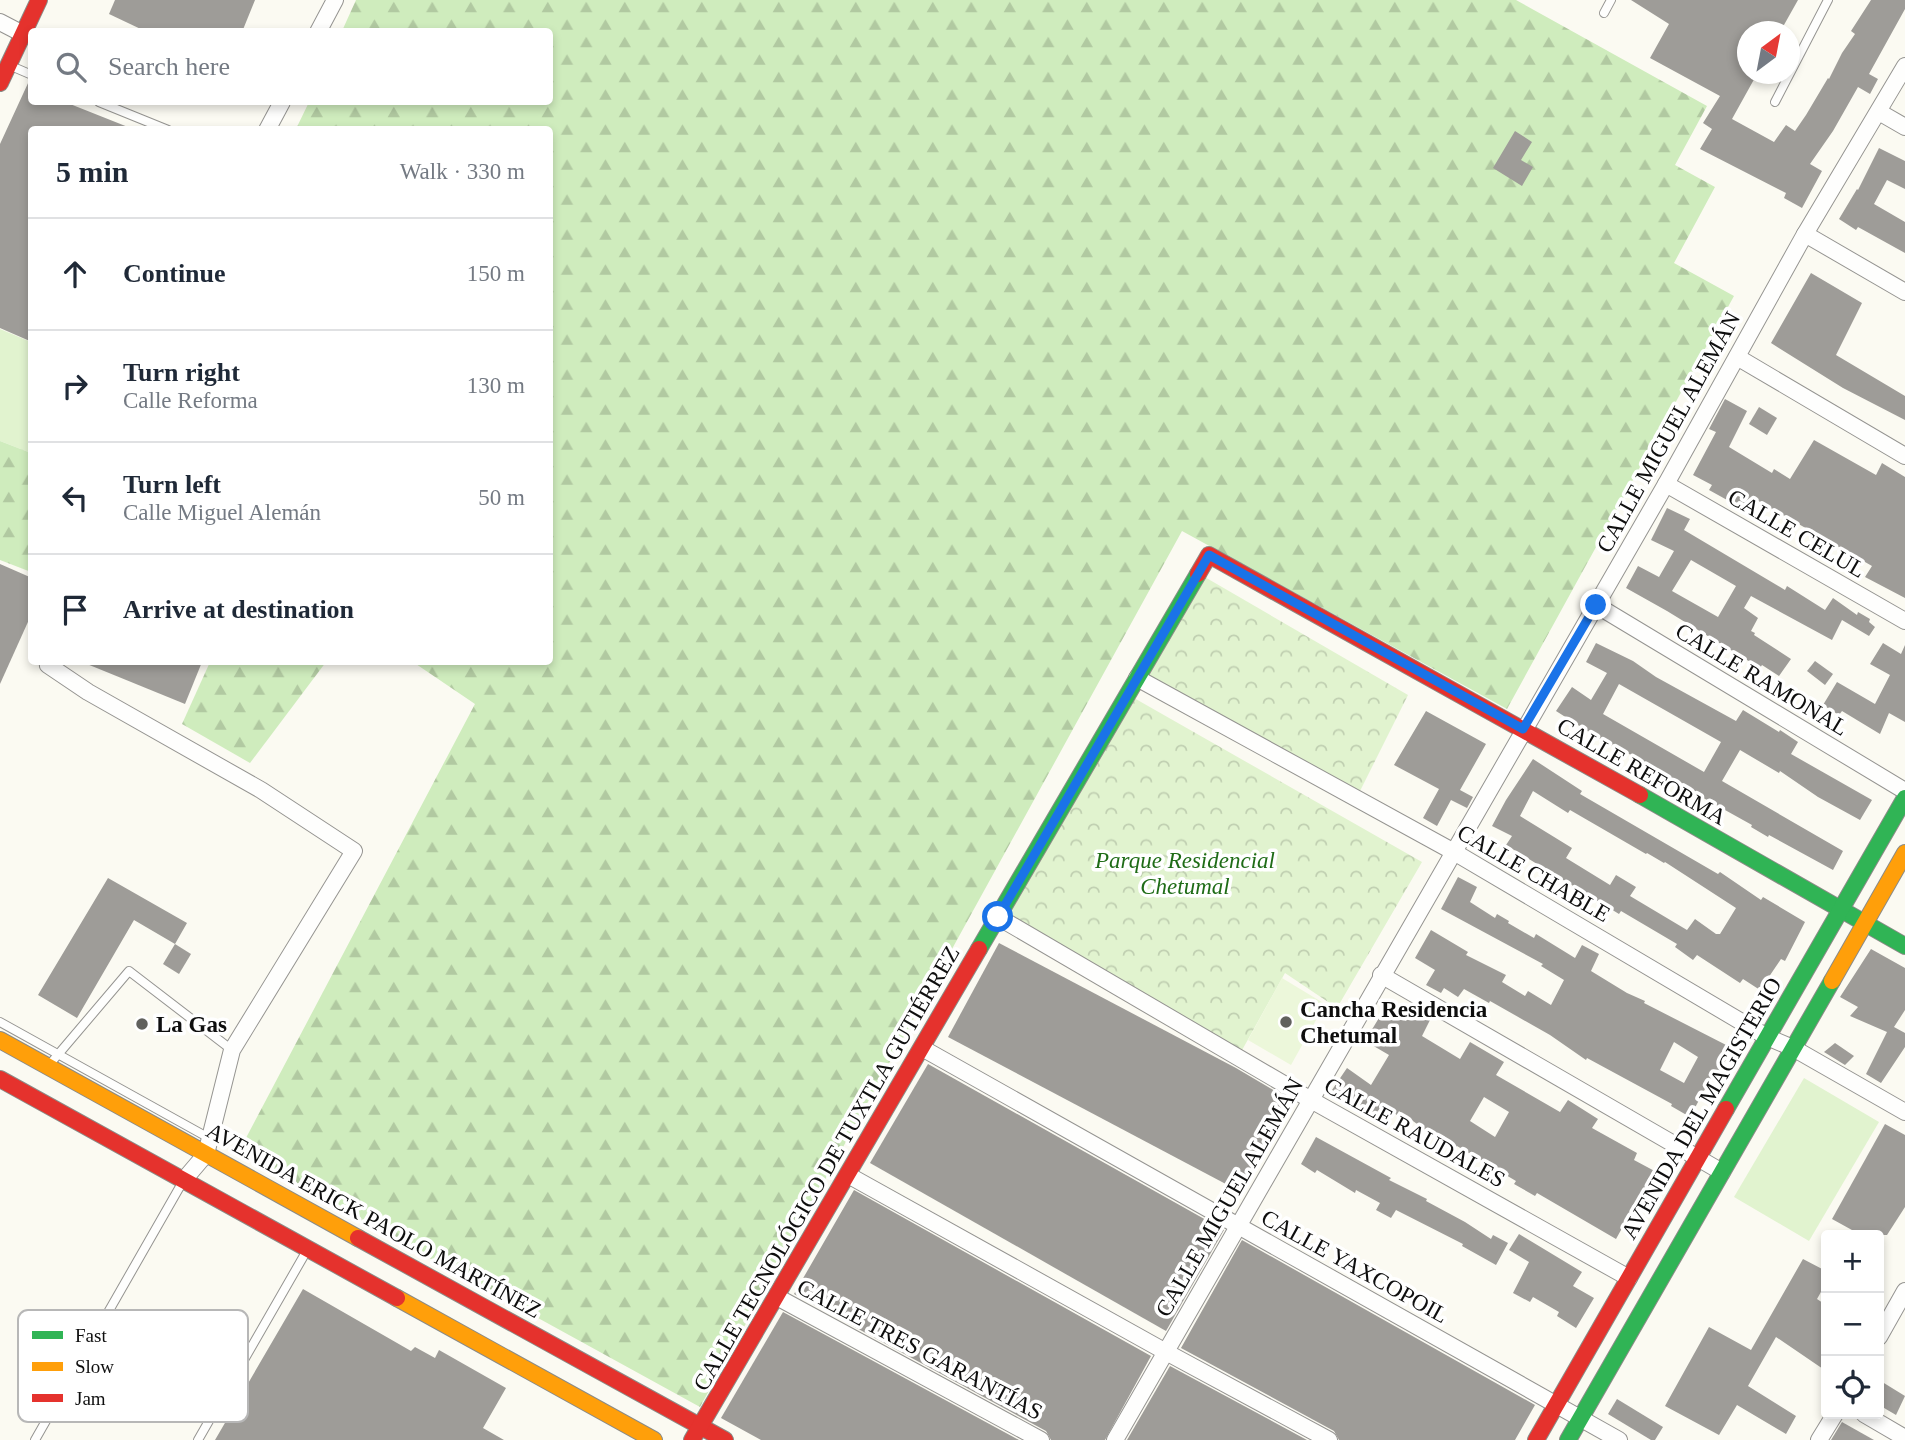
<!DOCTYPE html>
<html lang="en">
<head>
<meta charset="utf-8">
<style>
	:root { --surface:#fff; --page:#f6f6f7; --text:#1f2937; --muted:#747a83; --line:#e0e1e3 }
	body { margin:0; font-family:"Times New Roman",serif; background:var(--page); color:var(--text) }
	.controls { position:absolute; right:21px; bottom:21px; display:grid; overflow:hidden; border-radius:7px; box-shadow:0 4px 10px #0003 }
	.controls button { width:63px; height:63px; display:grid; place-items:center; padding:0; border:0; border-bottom:2px solid var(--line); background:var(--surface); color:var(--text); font:35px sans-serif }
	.compass { position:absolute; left:1737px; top:21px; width:63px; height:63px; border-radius:50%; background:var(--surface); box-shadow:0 4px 10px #0003; rotate:32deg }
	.stop { position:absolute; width:21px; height:21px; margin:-16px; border:5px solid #1a73e8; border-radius:50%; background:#fff }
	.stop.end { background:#1a73e8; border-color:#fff; box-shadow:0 2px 7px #0008 }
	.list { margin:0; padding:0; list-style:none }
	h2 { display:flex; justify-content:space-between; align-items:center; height:91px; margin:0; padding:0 28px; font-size:30px }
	h2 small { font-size:23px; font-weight:400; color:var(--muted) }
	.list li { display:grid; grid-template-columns:46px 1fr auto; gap:21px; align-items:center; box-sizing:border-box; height:112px; padding:0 28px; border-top:2px solid var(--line) }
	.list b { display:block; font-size:26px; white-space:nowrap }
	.list p { margin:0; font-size:23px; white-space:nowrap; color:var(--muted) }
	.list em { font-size:23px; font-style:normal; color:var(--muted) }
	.icon { flex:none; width:38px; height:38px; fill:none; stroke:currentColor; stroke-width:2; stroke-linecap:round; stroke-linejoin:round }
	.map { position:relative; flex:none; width:1905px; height:1440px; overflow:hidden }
	.search { position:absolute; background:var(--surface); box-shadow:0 4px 10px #0003; left:28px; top:28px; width:525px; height:77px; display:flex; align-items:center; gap:18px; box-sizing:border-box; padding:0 24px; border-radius:7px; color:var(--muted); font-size:26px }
	.panel { position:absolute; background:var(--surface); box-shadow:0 4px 10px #0003; left:28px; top:126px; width:525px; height:539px; border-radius:7px }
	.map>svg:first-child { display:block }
</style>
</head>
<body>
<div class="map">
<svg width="1905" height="1440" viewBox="0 0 1905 1440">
	<defs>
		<pattern id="forest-firs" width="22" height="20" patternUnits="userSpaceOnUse" patternTransform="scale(1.75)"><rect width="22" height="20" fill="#cfecbd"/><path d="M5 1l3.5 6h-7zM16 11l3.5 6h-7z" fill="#b1c9a1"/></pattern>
		<pattern id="park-crowns" width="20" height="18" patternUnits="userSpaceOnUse" patternTransform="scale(1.75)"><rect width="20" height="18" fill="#e1f3cf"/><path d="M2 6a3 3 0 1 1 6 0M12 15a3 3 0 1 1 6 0" fill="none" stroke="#c0cfb1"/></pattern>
	</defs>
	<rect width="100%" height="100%" fill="#fbfaf2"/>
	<!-- grass -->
	<g fill="#e1f3cf">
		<polygon points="0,329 31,342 31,453 0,441"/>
		<polygon points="1804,1078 1879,1122 1809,1241 1734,1197"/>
	</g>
	<!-- forest -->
	<g fill="url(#forest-firs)">
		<polygon points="356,0 1516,0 1707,106 1675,165 1715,187 1674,263 1734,296 1507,709 1182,531 700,1407 238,1153 475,704 413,662 550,662 550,130 296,129 309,102 550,102 550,32 342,31"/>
		<polygon points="0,441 31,453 31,572 0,560"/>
		<polygon points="210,662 326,662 250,763 182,724"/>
	</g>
	<!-- park -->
	<g fill="url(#park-crowns)">
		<polygon points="1203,576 1408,695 1360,791 1145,675"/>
		<polygon points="1134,698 1422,862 1337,1008 1285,973 1241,1052 1005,915"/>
	</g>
	<!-- pitch -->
	<polygon fill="#ecf7da" points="1282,978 1325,1004 1291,1065 1248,1040"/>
	<!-- building -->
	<g fill="#9e9c98" fill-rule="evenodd">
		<polygon points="115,0 255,0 242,32 147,32 109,14"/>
		<polygon points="1631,0 1798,0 1780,32 1747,32 1747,74 1757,74 1732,119 1774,142 1786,125 1795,131 1806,115 1828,78 1829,79 1842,53 1855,34 1851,31 1871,0 1905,0 1905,9 1869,74 1878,79 1870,94 1858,87 1833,131 1810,164 1822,171 1802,208 1784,198 1786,193 1700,149 1712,129 1703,123 1720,96 1650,58 1669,24"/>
		<polygon points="29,81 32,81 32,102 65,102 133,129 32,130 32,342 0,328 0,144"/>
		<polygon points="1515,131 1532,142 1521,160 1533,167 1522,186 1493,168"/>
		<polygon points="1879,148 1905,161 1905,189 1887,180 1874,204 1905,222 1905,253 1858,227 1856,230 1839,219 1857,189 1858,190"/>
		<polygon points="1811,273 1862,303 1836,355 1905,396 1905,420 1843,388 1771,343"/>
		<polygon points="1725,399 1747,411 1729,447 1772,473 1774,469 1790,479 1814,440 1876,475 1882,463 1905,477 1905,598 1865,577 1872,566 1755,499 1747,511 1709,490 1712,485 1693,475 1716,432 1709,429"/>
		<polygon points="1759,407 1777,418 1767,435 1749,424"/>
		<path d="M 1667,508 L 1690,519 L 1684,530 L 1785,590 L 1787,586 L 1825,610 L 1833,598 L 1857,615 L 1858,612 L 1870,619 L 1869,622 L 1875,627 L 1869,636 L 1842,620 L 1832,640 L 1751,596 L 1744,608 L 1758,618 L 1751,631 L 1755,633 L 1754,635 L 1791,659 L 1779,676 L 1762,665 L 1760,668 L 1667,611 L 1626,588 L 1638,566 L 1659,577 L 1674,551 L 1651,540 ZM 1691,560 L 1736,586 L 1718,617 L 1672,591 Z"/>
		<polygon points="0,564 32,578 32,613 0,684"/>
		<path d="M 1596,643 L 1633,661 L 1656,677 L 1736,721 L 1743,710 L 1779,732 L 1780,730 L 1798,742 L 1791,754 L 1872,800 L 1860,820 L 1818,797 L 1780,771 L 1779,773 L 1740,750 L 1722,781 L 1843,851 L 1833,870 L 1769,835 L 1768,837 L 1751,827 L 1752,825 L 1671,780 L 1613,744 L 1611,746 L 1556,711 L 1572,687 L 1591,700 L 1607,673 L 1586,662 ZM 1619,684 L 1721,742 L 1704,772 L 1603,714 Z"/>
		<polygon points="1883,643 1901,654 1905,645 1905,722 1889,713 1880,734 1842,711 1839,715 1823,705 1837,682 1875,704 1890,675 1870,664"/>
		<polygon points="1815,661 1833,674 1825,685 1807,671"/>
		<polygon points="82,662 202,662 185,704"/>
		<polygon points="1426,711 1486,744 1460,790 1473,797 1467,808 1451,800 1437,826 1423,818 1439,789 1394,765"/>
		<path d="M 1533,759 L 1582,791 L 1580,794 L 1718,874 L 1720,872 L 1761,900 L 1763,897 L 1805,922 L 1785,961 L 1781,959 L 1760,990 L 1743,979 L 1740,983 L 1697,955 L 1693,960 L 1675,947 L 1677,944 L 1621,911 L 1619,914 L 1506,845 L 1512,836 L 1492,826 L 1506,800 ZM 1533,791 L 1568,813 L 1570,810 L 1646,854 L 1647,853 L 1664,863 L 1665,862 L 1736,908 L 1720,934 L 1716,934 L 1695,919 L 1687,930 L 1630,896 L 1636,887 L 1616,875 L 1610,885 L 1566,858 L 1572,848 L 1520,816 Z"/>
		<path d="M 1458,877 L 1477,887 L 1470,902 L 1495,918 L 1497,914 L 1509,921 L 1508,923 L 1534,938 L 1536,934 L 1575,958 L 1582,945 L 1599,954 L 1591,971 L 1627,993 L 1645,1001 L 1644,1003 L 1732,1048 L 1717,1076 L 1713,1074 L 1690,1117 L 1671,1106 L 1672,1104 L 1587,1058 L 1586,1060 L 1550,1035 L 1490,1001 L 1489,1003 L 1464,989 L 1458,997 L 1444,988 L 1441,993 L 1426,985 L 1435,970 L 1415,958 L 1431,930 L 1468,952 L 1466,955 L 1506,975 L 1502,982 L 1525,996 L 1528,991 L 1551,1005 L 1564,980 L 1541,966 L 1543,964 L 1441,909 ZM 1674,1042 L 1698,1057 L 1684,1083 L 1660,1070 Z"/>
		<polygon points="108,878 187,923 175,944 134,920 77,1018 38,995"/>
		<polygon points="999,943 1236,1068 1287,1098 1239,1191 948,1037"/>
		<polygon points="175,944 191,954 179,974 163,964"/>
		<polygon points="1871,949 1905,968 1905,1010 1894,1027 1905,1033 1905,1047 1881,1083 1866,1074 1887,1032 1850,1016 1858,1007 1840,997"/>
		<path d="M 1385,1008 L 1406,1021 L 1411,1010 L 1430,1020 L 1422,1036 L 1460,1059 L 1470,1042 L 1504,1062 L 1496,1075 L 1560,1112 L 1568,1100 L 1598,1119 L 1592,1128 L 1637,1153 L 1634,1160 L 1662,1175 L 1649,1199 L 1641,1194 L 1616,1239 L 1537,1193 L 1535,1196 L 1514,1184 L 1516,1181 L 1457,1146 L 1455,1148 L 1438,1139 L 1399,1111 L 1397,1115 L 1382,1105 L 1376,1114 L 1332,1090 L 1347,1068 L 1371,1085 L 1389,1055 L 1365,1041 ZM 1484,1097 L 1509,1112 L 1495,1137 L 1470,1121 Z"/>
		<polygon points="1835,1043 1854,1056 1845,1065 1824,1052"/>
		<polygon points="928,1064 1224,1230 1166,1331 870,1163"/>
		<polygon points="1885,1124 1905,1135 1905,1207 1887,1235 1861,1235 1832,1219"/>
		<polygon points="1316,1137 1391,1178 1389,1180 1427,1199 1426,1201 1465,1222 1491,1239 1493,1235 1508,1243 1496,1265 1462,1246 1463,1244 1396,1210 1391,1218 1376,1210 1380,1203 1356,1190 1355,1193 1317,1170 1315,1173 1301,1164"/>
		<polygon points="854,1190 1151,1356 1105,1440 1051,1440 1046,1431 794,1294"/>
		<polygon points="1519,1234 1582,1272 1573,1286 1594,1298 1576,1328 1557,1316 1559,1312 1533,1297 1530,1302 1513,1293 1529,1262 1509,1250"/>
		<polygon points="1242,1240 1535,1405 1515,1440 1339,1440 1334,1431 1181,1348"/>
		<polygon points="1803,1259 1826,1271 1826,1283 1817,1299 1826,1305 1826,1371 1776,1337 1748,1386 1796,1416 1786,1434 1737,1405 1719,1435 1665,1406 1709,1327 1751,1350"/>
		<polygon points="303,1289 411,1351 415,1347 435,1358 439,1350 506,1388 483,1428 504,1440 215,1440"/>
		<polygon points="783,1312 1019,1440 761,1440 721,1418"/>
		<polygon points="1170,1366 1307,1440 1127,1440"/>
		<polygon points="1879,1380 1905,1396 1896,1415 1879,1405"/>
		<polygon points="1617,1399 1663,1427 1655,1440 1651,1440 1608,1414"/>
		<polygon points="1842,1422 1874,1440 1831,1440"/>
	</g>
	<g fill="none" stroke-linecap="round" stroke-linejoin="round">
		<!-- lane casing -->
		<g stroke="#959491" stroke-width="10">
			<g id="lane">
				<polyline points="1604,13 1611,0"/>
				<polyline points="11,66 32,75"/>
				<polyline points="99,102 168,130"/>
				<polyline points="1775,102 1828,0"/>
				<polyline points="0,1022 209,1138"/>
				<polyline points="50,1064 129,971 232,1050"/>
				<polyline points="35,1440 182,1183"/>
				<polyline points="198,1440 306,1252"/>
			</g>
		</g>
		<!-- street casing -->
		<g stroke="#959491" stroke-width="18">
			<g id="street">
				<polyline points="0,22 23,34"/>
				<polyline points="318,32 335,0"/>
				<polyline points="1879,112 1905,127"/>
				<polyline points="267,130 282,102"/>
				<polyline points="1805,234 1905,292"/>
				<polyline points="1737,357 1905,456"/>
				<polyline points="1666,484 1905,621"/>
				<polyline points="1596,605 1905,791"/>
				<polyline points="49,662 48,665 88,692 261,790 354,851 232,1050 206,1154 183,1181"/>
				<polyline points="1137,678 1454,852 1767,1037 1793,1048 1905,1112"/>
				<polyline points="998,917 1311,1100 1629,1278"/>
				<polyline points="1381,975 1722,1172"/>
				<polyline points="922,1048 1619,1440"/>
				<polyline points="848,1175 1166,1352 1329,1440"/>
				<polyline points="777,1297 1041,1440"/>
				<polyline points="1879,1337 1905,1291"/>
				<polyline points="1864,1414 1905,1438"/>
				<polyline points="1115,1440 1666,484 1805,234 1905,66"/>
				<polyline points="1819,1440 1835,1414"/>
			</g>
		</g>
		<!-- fast casing -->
		<g stroke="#8b8b87" stroke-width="18">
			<g id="fast">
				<polyline points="1640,795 1905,946"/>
				<polyline points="979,949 1198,574"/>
				<polyline points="1726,1109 1905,798"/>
				<polyline points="1568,1440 1832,981"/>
			</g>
		</g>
		<!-- slow casing -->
		<g stroke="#8b8b87" stroke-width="18">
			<g id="slow">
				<polyline points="1832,981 1905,853"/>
				<polyline points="0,1040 358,1238"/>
				<polyline points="397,1298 654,1440"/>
			</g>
		</g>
		<!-- jam casing -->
		<g stroke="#8b8b87" stroke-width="18">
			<g id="jam">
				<polyline points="0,83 39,0"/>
				<polyline points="1198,574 1209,555 1640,795"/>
				<polyline points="0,1079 397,1298"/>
				<polyline points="358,1238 725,1440"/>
				<polyline points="692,1440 979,949"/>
				<polyline points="1536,1440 1726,1109"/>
			</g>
		</g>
		<!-- lane -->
		<use href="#lane" stroke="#fefefd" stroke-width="8"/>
		<!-- street -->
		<use href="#street" stroke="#fefefd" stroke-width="16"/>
		<!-- fast -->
		<use href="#fast" stroke="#30b455" stroke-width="16"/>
		<!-- slow -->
		<use href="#slow" stroke="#ff9f0a" stroke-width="16"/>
		<!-- jam -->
		<use href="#jam" stroke="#e5322d" stroke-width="16"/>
	</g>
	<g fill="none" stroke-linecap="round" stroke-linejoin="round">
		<!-- route -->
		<polyline stroke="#1a73e8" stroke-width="9" points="998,917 1209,555 1523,729 1596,605"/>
	</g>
	<!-- markers -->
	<g fill="#61615e" stroke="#fff" stroke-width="2.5">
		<circle cx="1286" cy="1022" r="7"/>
		<circle cx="142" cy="1024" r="7"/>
	</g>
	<g text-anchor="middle" stroke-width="7" stroke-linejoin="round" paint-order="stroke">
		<!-- street labels -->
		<g font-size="23" fill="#0e0e0e" stroke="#fff">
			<text transform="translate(1668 432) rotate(-61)" y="8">CALLE MIGUEL ALEMÁN</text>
			<text transform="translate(1797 533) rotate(30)" y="8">CALLE CELUL</text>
			<text transform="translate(1762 679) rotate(31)" y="8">CALLE RAMONAL</text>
			<text transform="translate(1642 771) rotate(30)" y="8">CALLE REFORMA</text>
			<text transform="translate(1534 873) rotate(30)" y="8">CALLE CHABLE</text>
			<text transform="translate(1701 1108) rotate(-60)" y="8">AVENIDA DEL MAGISTERIO</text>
			<text transform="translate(1415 1132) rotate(29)" y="8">CALLE RAUDALES</text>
			<text transform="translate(826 1168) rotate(-60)" y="8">CALLE TECNOLÓGICO DE TUXTLA GUTIÉRREZ</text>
			<text transform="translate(1229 1197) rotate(-60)" y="8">CALLE MIGUEL ALEMÁN</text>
			<text transform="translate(374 1220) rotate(29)" y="8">AVENIDA ERICK PAOLO MARTÍNEZ</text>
			<text transform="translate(1355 1266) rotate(29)" y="8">CALLE YAXCOPOIL</text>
			<text transform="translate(920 1349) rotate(28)" y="8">CALLE TRES GARANTÍAS</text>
		</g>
		<!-- park labels -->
		<g font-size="23" font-style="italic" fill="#1f6c17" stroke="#fff">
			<text x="1185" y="868">Parque Residencial<tspan x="1185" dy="26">Chetumal</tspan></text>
		</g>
		<!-- poi labels -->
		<g font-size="23" font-weight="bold" fill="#0e0e0e" stroke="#fff" text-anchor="start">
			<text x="1300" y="1017">Cancha Residencia<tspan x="1300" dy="26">Chetumal</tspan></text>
			<text x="156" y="1032">La Gas</text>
		</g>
	</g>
	<!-- legend -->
	<rect x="18" y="1310" width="230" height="112" rx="10" fill="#fff" stroke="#b7b7b7" stroke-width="2"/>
	<rect x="32" y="1331" width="31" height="8" fill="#30b455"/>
	<rect x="32" y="1362" width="31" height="9" fill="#ff9f0a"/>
	<rect x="32" y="1394" width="31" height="8" fill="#e5322d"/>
	<g font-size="19" fill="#0e0e0e">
		<text x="75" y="1342">Fast</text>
		<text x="75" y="1373">Slow</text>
		<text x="75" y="1405">Jam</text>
	</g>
</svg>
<div class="controls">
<button>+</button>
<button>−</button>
<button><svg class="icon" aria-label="locate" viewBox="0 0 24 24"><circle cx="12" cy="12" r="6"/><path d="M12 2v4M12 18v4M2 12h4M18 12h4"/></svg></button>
</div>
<svg class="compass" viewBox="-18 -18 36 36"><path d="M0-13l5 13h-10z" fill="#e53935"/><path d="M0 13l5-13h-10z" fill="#747a83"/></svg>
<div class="stop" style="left:998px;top:917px"></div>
<div class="stop end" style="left:1596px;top:605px"></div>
<div class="search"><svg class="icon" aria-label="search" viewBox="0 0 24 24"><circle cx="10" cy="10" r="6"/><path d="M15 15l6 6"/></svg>Search here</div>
<section class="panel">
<h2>5 min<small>Walk · 330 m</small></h2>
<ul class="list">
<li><svg class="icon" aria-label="ahead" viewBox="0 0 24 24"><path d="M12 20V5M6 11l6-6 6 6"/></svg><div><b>Continue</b></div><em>150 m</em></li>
<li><svg class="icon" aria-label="right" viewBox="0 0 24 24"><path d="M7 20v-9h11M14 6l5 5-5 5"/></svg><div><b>Turn right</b><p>Calle Reforma</p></div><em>130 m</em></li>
<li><svg class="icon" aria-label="left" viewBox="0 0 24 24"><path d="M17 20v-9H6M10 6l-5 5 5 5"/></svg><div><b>Turn left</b><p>Calle Miguel Alemán</p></div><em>50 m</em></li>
<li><svg class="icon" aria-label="arrive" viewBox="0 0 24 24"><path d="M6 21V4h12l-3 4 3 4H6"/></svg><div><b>Arrive at destination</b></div></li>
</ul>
</section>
</div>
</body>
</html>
